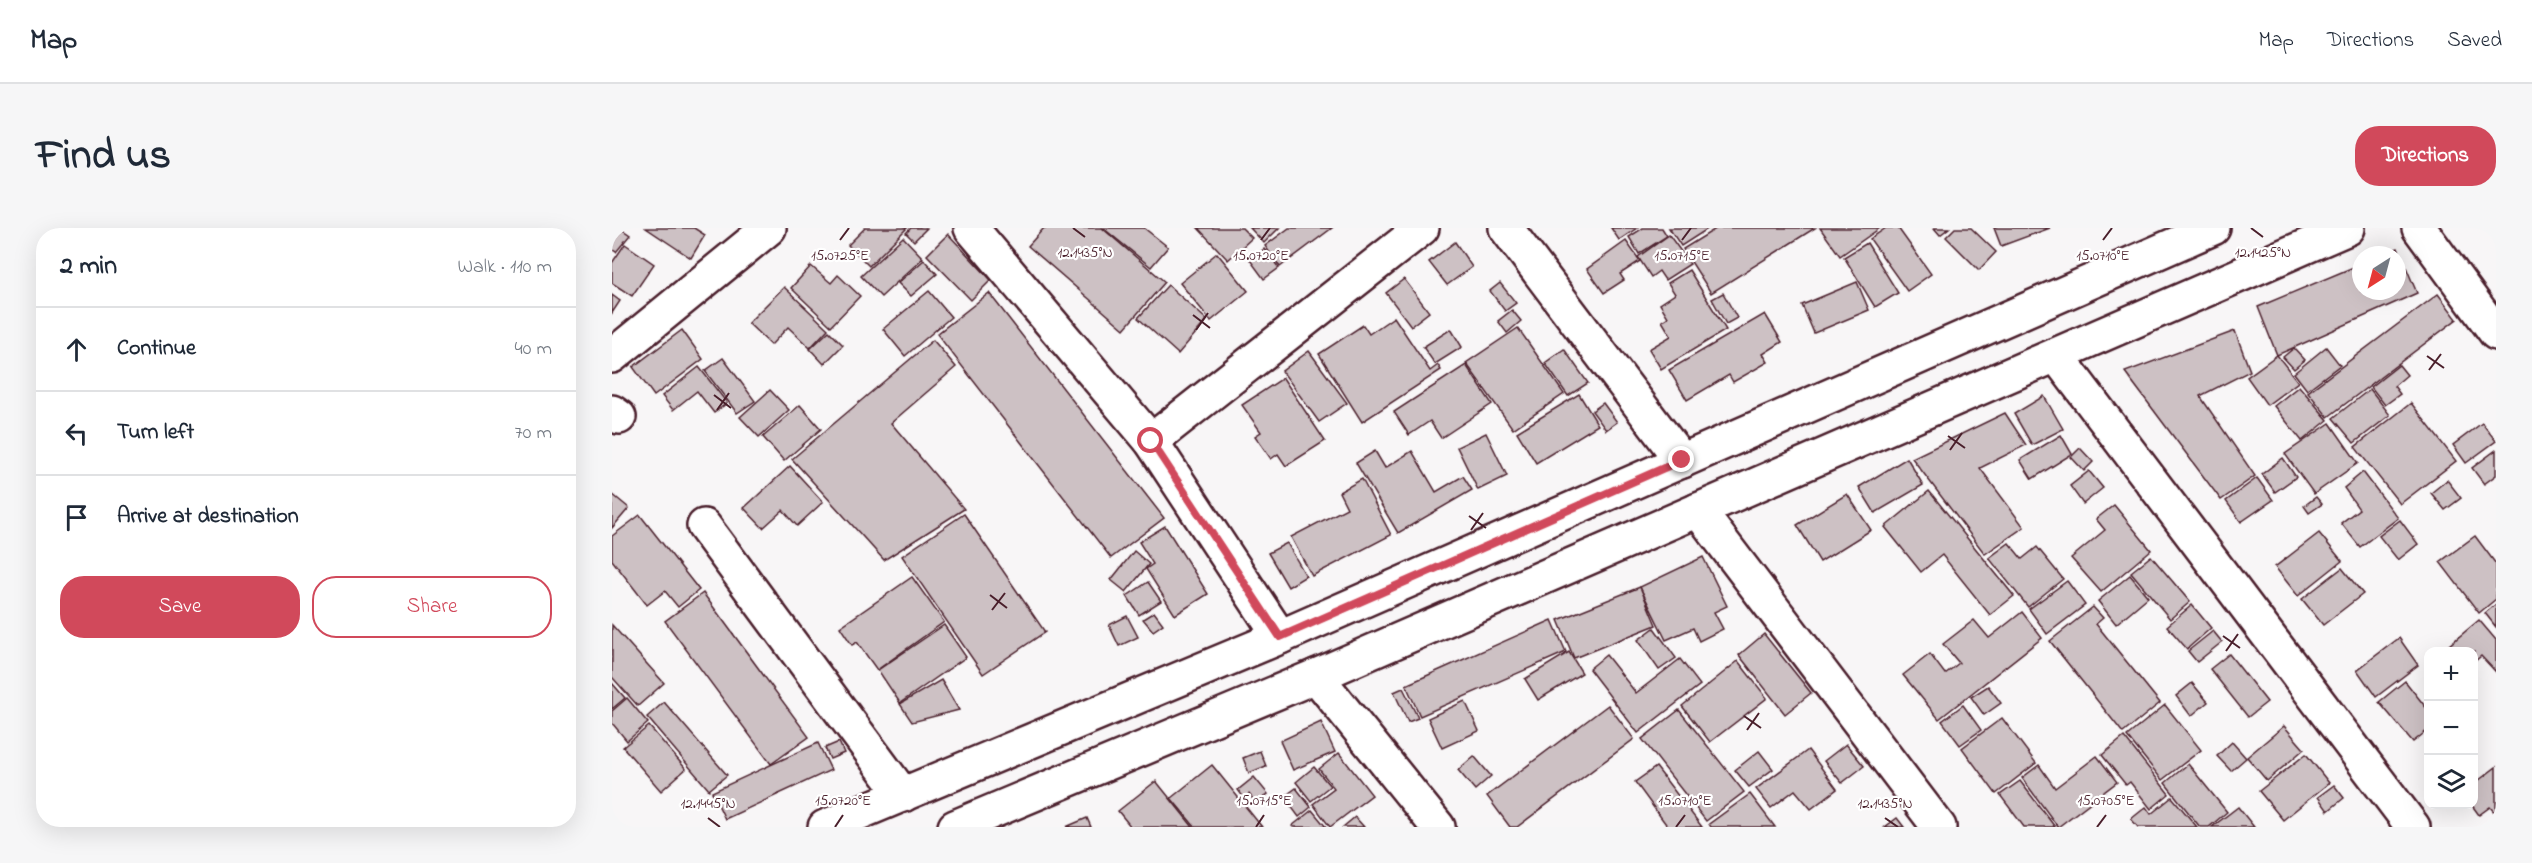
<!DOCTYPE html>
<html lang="en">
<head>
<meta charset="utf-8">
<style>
	:root { --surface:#fff; --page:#f6f6f7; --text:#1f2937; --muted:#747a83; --line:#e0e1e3; --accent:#d1495b }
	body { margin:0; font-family:"Indie Flower",sans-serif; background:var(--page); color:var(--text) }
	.controls { position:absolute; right:18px; bottom:18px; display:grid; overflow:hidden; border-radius:12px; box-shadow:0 6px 24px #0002 }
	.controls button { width:54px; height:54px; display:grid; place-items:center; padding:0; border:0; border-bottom:2px solid var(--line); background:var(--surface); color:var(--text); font:30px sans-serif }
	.compass { position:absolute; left:1740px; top:18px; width:54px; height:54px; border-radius:50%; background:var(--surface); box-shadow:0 6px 24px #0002; rotate:216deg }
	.stop { position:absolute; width:18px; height:18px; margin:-14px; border:4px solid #d1495b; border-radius:50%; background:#fff }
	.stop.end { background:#d1495b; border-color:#fff; box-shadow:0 2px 6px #0008 }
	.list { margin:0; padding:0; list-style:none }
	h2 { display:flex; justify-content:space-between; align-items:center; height:78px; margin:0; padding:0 24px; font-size:26px }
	h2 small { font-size:20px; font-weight:400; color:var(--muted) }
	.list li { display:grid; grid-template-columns:39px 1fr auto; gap:18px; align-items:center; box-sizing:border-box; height:84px; padding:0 24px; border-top:2px solid var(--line) }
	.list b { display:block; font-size:22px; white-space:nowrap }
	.list em { font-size:20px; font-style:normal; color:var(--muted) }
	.actions { display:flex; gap:12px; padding:18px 24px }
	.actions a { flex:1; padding:14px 0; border:2px solid var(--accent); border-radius:24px; text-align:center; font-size:21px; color:var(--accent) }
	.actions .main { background:var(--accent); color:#fff }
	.icon { flex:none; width:33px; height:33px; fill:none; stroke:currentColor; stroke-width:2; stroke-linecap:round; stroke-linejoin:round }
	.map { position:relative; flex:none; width:1884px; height:599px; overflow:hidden; border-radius:24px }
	header { display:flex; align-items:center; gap:36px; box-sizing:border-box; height:84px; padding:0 30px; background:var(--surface); border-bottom:2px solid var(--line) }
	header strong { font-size:28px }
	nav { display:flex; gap:33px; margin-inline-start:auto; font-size:21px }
	.intro { display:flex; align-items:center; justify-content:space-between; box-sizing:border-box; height:144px; padding:0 36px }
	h1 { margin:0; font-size:42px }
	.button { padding:15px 27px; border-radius:24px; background:var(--accent); color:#fff; font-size:21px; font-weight:700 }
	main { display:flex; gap:36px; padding:0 36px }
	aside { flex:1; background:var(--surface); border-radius:24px; box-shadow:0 6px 24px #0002 }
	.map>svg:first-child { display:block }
</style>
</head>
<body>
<header>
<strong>Map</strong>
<nav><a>Map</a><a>Directions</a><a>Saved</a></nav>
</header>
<div class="intro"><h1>Find us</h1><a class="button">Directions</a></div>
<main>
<aside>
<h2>2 min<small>Walk · 110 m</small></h2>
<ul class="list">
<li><svg class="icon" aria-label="ahead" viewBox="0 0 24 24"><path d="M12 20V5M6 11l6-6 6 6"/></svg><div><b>Continue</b></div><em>40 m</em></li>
<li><svg class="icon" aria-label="left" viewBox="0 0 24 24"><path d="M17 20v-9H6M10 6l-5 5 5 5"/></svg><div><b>Turn left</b></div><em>70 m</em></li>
<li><svg class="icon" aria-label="arrive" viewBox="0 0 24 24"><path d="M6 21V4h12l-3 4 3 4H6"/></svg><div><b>Arrive at destination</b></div></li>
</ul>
<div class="actions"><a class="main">Save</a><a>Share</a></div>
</aside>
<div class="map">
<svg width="1884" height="599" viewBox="0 0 1884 599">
	<rect width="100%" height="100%" fill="#f8f6f7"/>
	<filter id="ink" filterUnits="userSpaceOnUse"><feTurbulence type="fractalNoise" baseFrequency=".0167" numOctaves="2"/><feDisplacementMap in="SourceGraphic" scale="12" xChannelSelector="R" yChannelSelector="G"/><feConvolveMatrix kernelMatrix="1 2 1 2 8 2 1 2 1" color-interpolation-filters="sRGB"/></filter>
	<g filter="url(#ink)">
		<!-- building -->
		<g fill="#cdc1c4" stroke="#4a1f2b" stroke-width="1.5">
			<polygon points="8,0 18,7 4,24 0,21 0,9"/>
			<polygon points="34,0 82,0 93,7 79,30"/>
			<polygon points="253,0 295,0 257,38 236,17"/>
			<polygon points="299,0 315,0 302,13 294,5"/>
			<polygon points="432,0 490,0 553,54 512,101 416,18"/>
			<polygon points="491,0 532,0 556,19 539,39"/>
			<polygon points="586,0 630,0 640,10 616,32"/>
			<polygon points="638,0 667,0 652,15"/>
			<polygon points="677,0 720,0 668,39 653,18"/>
			<polygon points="999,0 1025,0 1007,12"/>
			<polygon points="1031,0 1050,0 1055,8 1027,26 1017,9"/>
			<polygon points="1057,0 1097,0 1069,18"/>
			<polygon points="1105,0 1203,0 1099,65 1071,21"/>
			<polygon points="1208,0 1268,0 1228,28"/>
			<polygon points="1274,0 1286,0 1319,46 1295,63 1258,11"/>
			<polygon points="1322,0 1337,0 1328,7"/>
			<polygon points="1343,0 1359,0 1384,24 1367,42 1334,9"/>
			<polygon points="1382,0 1438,0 1389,18"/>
			<polygon points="336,6 379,52 359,72 315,27"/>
			<polygon points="1057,7 1078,36 1053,52 1047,43 1039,49 1026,29"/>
			<polygon points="291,9 311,30 269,69 249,48"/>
			<polygon points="1014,13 1028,33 1008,46 1012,52 992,65 975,41"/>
			<polygon points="843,14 860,39 835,57 817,34"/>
			<polygon points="1255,15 1286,65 1263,79 1232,29"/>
			<polygon points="13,16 42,36 20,68 0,55 0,35"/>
			<polygon points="1786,20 1805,65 1665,127 1646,79 1749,36 1749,63 1785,63 1785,27 1769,27"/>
			<polygon points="652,21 667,40 652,51 638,32"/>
			<polygon points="605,25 636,63 599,93 568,55"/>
			<polygon points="312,32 325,46 299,68 286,55"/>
			<polygon points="199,38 219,55 226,47 248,68 219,98 179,60"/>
			<polygon points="1077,42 1114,102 1049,141 1037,121 1059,108 1050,93 1056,89 1048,76 1063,66 1056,55"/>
			<polygon points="792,51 817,84 799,98 774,65"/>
			<polygon points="1245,54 1257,82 1202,105 1190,77"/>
			<polygon points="888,55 904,75 893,83 878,63"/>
			<polygon points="556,57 595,92 566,126 526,90"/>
			<polygon points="172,59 216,101 198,120 176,99 159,117 136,95"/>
			<polygon points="317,63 339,89 293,128 271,101"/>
			<polygon points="377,65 552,290 499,330 325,106"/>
			<polygon points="1111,65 1125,90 1114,96 1100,71"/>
			<polygon points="1826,66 1845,91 1716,189 1696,164"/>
			<polygon points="0,67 8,73 0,85"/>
			<polygon points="900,82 909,93 895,105 886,93"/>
			<polygon points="1153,86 1170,114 1151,126 1156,134 1121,154 1117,147 1075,172 1057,142"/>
			<polygon points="782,89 818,143 826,137 829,142 750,194 707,126 751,97 757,106"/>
			<polygon points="906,100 952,166 901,201 854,135"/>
			<polygon points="839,101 850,119 823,136 811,119"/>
			<polygon points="70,102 91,131 42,168 21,139"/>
			<polygon points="217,103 231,117 212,136 198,121"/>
			<polygon points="1623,103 1638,143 1588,168 1643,248 1609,272 1513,144"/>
			<polygon points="321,112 344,139 279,195 352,281 272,332 180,231"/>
			<polygon points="1714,119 1728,137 1695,162 1682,145"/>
			<polygon points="1682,120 1693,132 1682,141 1671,129"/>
			<polygon points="952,121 976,155 956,168 933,135"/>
			<polygon points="697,123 735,175 707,194 670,143"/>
			<polygon points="1665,127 1686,154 1655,177 1635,149"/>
			<polygon points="111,130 143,173 125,185 93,143"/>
			<polygon points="854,137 880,176 829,210 818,193 797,207 782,184"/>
			<polygon points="1787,137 1795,147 1782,158 1788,166 1773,177 1759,159"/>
			<polygon points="87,139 115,175 102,185 85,163 61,182 50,168"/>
			<polygon points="671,150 713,213 674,238 666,226 659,231 643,208 649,204 630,177"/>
			<polygon points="1687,158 1716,192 1690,213 1662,178"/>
			<polygon points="1758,161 1778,187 1742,215 1721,190"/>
			<polygon points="158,162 177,182 147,209 128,189"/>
			<polygon points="967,166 986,197 924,235 905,204"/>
			<polygon points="1432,168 1451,201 1420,217 1402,186"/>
			<polygon points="991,175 1005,194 994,202 980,183"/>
			<polygon points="1799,175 1844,233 1788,276 1743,219"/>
			<polygon points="188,177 209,201 172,233 151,209"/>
			<polygon points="1393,185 1414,217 1368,240 1412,299 1373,326 1300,230"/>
			<polygon points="1718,195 1746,235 1702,266 1673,226"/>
			<polygon points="1870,195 1884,213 1854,235 1841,217"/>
			<polygon points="874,205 895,248 866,262 845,219"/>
			<polygon points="1449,207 1460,226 1420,251 1408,232"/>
			<polygon points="1468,220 1481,234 1472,243 1459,229"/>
			<polygon points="1884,222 1884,247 1872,256 1860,240"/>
			<polygon points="763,223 773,240 800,223 824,264 851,248 860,262 786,305 744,235"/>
			<polygon points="1295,230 1311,257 1263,285 1247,259"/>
			<polygon points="1671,230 1684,249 1663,264 1650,246"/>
			<polygon points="178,238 211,274 185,298 171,282 151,300 132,280"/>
			<polygon points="1477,243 1491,260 1471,276 1458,258"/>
			<polygon points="1751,244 1786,290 1748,319 1729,295 1747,281 1732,260"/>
			<polygon points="1645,250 1661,272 1629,294 1614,273"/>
			<polygon points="750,251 779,307 700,348 679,309 735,280 727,264"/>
			<polygon points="1835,252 1849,270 1833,282 1819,265"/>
			<polygon points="1317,263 1402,368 1378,387 1330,327 1309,344 1273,299"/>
			<polygon points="0,266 17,280 0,300"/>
			<polygon points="1235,266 1259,302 1208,334 1185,297"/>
			<polygon points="1704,269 1710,276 1697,285 1692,278"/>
			<polygon points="1502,277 1539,322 1489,364 1459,330 1493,302 1484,291"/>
			<polygon points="352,286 433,404 371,446 290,328"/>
			<polygon points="28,287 87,362 66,379 53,363 35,377 0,332 0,308"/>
			<polygon points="1788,292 1806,316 1786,332 1767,308"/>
			<polygon points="553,298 596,366 563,387 534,341 541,336 527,314"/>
			<polygon points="1707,305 1730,333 1686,368 1663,339"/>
			<polygon points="1863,308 1884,336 1884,371 1867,385 1828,334"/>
			<polygon points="675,315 694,348 676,359 656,325"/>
			<polygon points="1397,315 1410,331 1425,319 1451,351 1416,379 1377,330"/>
			<polygon points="522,323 537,336 514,364 499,352"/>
			<polygon points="1539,328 1578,374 1558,391 1519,344"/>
			<polygon points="1091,329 1115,378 1102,384 1111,401 1087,413 1081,400 1054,412 1028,359"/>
			<polygon points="1730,340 1751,366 1711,397 1690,371"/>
			<polygon points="1518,347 1536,369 1504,396 1486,373"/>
			<polygon points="300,349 332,394 265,442 245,414 240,417 228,399"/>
			<polygon points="1455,353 1473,377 1435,406 1417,381"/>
			<polygon points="536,354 549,373 527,387 515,368"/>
			<polygon points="1028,359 1044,397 962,430 946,392"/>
			<polygon points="91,365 197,509 159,536 53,393"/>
			<polygon points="1884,376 1884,399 1873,385"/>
			<polygon points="1580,377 1599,400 1575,421 1555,398"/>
			<polygon points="1481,379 1491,390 1484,396 1548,475 1511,505 1438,413"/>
			<polygon points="542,384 551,396 541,403 531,391"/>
			<polygon points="1410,384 1430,410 1327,491 1291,447 1318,426 1333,446 1347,435 1331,416 1362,392 1377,410"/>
			<polygon points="515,388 526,409 507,418 497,397"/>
			<polygon points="940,392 954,424 808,488 794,457"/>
			<polygon points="1867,392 1884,412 1884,444 1869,428 1862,434 1862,424 1840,424 1836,418"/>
			<polygon points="0,397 52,455 26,478 0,449"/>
			<polygon points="332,397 354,429 288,475 266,442"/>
			<polygon points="1042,400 1064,430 1047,442 1026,412"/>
			<polygon points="1601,403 1610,414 1585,434 1576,423"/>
			<polygon points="1152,406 1199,465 1173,486 1127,427"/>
			<polygon points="1787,410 1806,437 1764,469 1745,442"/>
			<polygon points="957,424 970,445 926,472 913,451"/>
			<polygon points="1617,426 1655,474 1636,489 1598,441"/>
			<polygon points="994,427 1024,465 1068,431 1088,457 1026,505 977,441"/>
			<polygon points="1126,433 1155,470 1098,514 1070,478"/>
			<polygon points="329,452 347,482 300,494 288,476"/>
			<polygon points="1793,453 1816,482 1816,502 1801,514 1767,474"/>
			<polygon points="0,455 13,470 0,481"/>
			<polygon points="1580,455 1596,474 1579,488 1564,468"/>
			<polygon points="1376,458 1389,475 1372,487 1359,469"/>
			<polygon points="791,460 806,490 796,494 782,464"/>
			<polygon points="15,470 36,495 15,513 0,495 0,483"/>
			<polygon points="853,473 867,503 830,520 816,490"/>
			<polygon points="52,474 115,547 97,562 35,489"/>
			<polygon points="996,477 1022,511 905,599 898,599 875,568"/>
			<polygon points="1351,477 1369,502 1348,517 1330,493"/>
			<polygon points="1553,477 1589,522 1550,552 1515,508"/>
			<polygon points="1067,482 1132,564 1094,593 1030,511"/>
			<polygon points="1390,490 1424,535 1384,566 1350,520"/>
			<polygon points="709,494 723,524 681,542 668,513"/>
			<polygon points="37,498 74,541 49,563 11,519"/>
			<polygon points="1672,498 1692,521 1655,553 1635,529"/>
			<polygon points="1512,509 1557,566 1539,581 1518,554 1514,557 1490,527"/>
			<polygon points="227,514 232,525 218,531 213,520"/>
			<polygon points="1620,514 1634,530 1619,543 1605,528"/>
			<polygon points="206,515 219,542 113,591 100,564"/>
			<polygon points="1234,516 1252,538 1230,555 1212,533"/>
			<polygon points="1196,522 1225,561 1199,581 1183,562 1159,580 1144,561"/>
			<polygon points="648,523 654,538 637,545 631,530"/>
			<polygon points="1147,523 1161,541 1137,559 1123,542"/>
			<polygon points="727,525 760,567 718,599 701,576 722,560 707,541"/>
			<polygon points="1694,526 1717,555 1671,592 1647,563"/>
			<polygon points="862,528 879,548 863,562 846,542"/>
			<polygon points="1485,528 1505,554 1446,599 1410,550 1427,537 1443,560"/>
			<polygon points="1576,536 1615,584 1597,599 1588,599 1553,555"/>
			<polygon points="600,537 650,599 583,599 559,570"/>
			<polygon points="702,539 718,558 699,573 684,554"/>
			<polygon points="1044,539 1090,599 1056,599 1023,554"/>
			<polygon points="1884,539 1884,586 1878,579 1867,587 1859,576 1862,576 1862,556"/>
			<polygon points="642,549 656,566 644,575 637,566 632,570 626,562"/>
			<polygon points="544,553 581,599 519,599 506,583"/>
			<polygon points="1408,553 1443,599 1412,599 1388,567"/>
			<polygon points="1722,557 1732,570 1716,583 1706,569"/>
			<polygon points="684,560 699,579 687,589 672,569"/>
			<polygon points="1138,566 1163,599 1099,599 1097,596"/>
			<polygon points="1560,569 1585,599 1526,599 1519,591 1534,579 1539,586"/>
			<polygon points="1626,579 1642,599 1600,599"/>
			<polygon points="700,582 714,599 681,599 680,598"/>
			<polygon points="743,589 752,599 731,599"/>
			<polygon points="475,590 479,599 454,599"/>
			<polygon points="1285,590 1292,599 1273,599"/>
		</g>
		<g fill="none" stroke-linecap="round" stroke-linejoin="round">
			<!-- minor casing -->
			<g stroke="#4a1f2b" stroke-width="38">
				<g id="minor">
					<polyline points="359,0 539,213 668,409"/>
					<polyline points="894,0 1070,233"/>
					<polyline points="1807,0 1884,105"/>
					<polyline points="1444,127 1801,599"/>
					<polyline points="0,128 157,0"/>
					<polyline points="0,184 7,189"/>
					<polyline points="539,213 810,0"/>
					<polyline points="1086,282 1327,599"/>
					<polyline points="92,298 291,567"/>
					<polyline points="704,448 826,599"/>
					<polyline points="213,599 668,409 1601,0"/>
					<polyline points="343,599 704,448 1736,0"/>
				</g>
			</g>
			<!-- minor -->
			<use href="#minor" stroke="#fff" stroke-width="33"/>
		</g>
	</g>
	<g fill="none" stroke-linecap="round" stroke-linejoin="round" filter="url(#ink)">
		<!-- route -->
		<polyline stroke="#d1495b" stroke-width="8" points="539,213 668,409 1070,232"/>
	</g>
	<!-- ticks -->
	<path fill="none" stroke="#4a1f2b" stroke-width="2" d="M 461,0 L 473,9M 1639,0 L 1651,9M 228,12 L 237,0M 649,12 L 658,0M 1070,12 L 1079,0M 1491,12 L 1500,0M 581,87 L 598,100M 584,102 L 596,85M 1815,128 L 1832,140M 1817,142 L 1829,126M 102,167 L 119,180M 105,182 L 117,165M 1336,208 L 1353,220M 1338,222 L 1350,205M 857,288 L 874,300M 859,302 L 871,285M 378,367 L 395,380M 380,382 L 393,365M 1611,408 L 1628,420M 1614,423 L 1626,406M 1132,488 L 1149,500M 1135,502 L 1147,485M 96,590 L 108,599M 1273,590 L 1286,599M 223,599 L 231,587M 644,599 L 652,587M 1064,599 L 1073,587M 1485,599 L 1494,587"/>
	<g font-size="15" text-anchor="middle" fill="#4a1f2b" stroke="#fff" stroke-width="4.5" stroke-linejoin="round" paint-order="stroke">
		<text x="1651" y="29">12.1425°N</text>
		<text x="473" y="29">12.1435°N</text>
		<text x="649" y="32">15.0720°E</text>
		<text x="228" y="32">15.0725°E</text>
		<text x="1070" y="32">15.0715°E</text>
		<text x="1491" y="32">15.0710°E</text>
		<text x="231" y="577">15.0720°E</text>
		<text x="652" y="577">15.0715°E</text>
		<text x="1073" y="577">15.0710°E</text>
		<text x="1494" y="577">15.0705°E</text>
		<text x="96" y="580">12.1445°N</text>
		<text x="1273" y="580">12.1435°N</text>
	</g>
</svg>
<div class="controls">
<button>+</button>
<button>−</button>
<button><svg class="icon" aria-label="layers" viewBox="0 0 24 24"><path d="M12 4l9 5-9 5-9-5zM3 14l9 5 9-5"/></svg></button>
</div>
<svg class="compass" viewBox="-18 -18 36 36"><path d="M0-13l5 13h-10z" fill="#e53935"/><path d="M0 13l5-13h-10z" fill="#747a83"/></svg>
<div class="stop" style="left:539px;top:213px"></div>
<div class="stop end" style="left:1070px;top:232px"></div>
</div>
</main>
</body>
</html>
